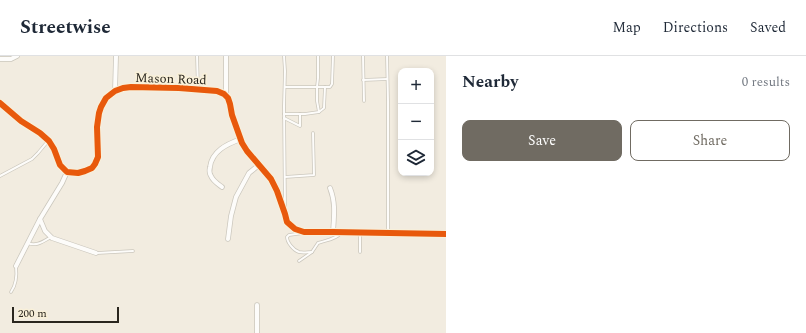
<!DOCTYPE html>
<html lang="en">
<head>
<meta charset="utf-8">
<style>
	:root { --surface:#fff; --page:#f6f6f7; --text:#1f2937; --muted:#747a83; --line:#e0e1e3; --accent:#706b62 }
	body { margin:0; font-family:Spectral,serif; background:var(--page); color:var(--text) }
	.controls { position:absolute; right:12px; top:12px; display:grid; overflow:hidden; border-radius:8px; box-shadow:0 2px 6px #0003 }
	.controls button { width:36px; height:36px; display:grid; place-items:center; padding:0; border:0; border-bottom:1px solid var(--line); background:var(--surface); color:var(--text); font:20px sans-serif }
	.scale { position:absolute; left:12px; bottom:10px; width:107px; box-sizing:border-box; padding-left:4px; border:2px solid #2a261e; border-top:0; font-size:11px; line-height:14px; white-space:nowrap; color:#2a261e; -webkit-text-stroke:3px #f9f0d9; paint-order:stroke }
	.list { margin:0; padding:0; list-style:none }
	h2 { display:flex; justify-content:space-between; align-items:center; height:52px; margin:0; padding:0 16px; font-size:17px }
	h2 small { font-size:13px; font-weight:400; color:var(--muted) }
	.actions { display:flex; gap:8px; padding:12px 16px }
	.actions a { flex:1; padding:9px 0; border:1px solid var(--accent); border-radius:8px; text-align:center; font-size:14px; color:var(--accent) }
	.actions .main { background:var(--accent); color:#fff }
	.icon { flex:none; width:22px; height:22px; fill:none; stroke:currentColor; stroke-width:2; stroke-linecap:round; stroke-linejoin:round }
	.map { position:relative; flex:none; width:446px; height:277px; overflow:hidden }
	header { display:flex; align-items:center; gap:24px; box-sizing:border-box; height:56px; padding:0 20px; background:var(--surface); border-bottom:1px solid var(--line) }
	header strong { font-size:19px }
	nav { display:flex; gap:22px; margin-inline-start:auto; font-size:14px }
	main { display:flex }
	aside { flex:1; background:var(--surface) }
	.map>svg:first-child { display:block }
</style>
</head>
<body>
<header>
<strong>Streetwise</strong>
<nav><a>Map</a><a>Directions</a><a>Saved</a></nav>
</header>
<main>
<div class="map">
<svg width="446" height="277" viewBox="0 0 446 277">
	<rect width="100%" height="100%" fill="#f2ece0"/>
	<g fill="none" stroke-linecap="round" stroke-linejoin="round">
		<!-- service casing -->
		<g stroke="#cbc7bd" stroke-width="3.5">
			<g id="service">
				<polyline points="197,0 198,33"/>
				<polyline points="284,0 285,15 284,50 285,154"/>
				<polyline points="363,0 364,45"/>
				<polyline points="387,0 388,45 388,177"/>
				<polyline points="363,24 387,23"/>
				<polyline points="285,31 317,31 318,22 318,0"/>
				<polygon points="317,31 325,31 324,52 319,56 317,45"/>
				<polyline points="325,31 330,31 332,28 333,0"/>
				<polyline points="284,58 305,58 319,56"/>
				<polyline points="284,62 300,70 300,58"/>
				<polyline points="0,120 32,103 38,97 48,85"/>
				<polyline points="285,121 314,119 313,77"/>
				<path d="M 303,177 L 289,179 L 287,181 C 287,186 293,194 299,196 C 303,197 308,196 312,196"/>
				<polyline points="360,178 360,196"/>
				<path d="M 28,187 C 36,191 44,185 51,181"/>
				<polyline points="97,197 133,195"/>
				<path d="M 299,205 L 312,196 L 318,187 C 326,184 335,184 341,177"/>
				<path d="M 11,236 C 16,229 17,219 16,210"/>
			</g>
		</g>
		<!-- minor casing -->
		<g stroke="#cbc7bd" stroke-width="5.5">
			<g id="minor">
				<polyline points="226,0 226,40"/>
				<polyline points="0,3 11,3 17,0"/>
				<polyline points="115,35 116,0"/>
				<polyline points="0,47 21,65 40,77 49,85 54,93 60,109 67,116 78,117 85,115 92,112 95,108 98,101 97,71 99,57 101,51 106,42 115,35 123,32 131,31 179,32 217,35 224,38 228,42 230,48 232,59 242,87 247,95 271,123 277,135 285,158 287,166 295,173 304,176 333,176 446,178"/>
				<path d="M 222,131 C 218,128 213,125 211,120 C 209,117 209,115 210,111 C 212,95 227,88 241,83"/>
				<path d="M 330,132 C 336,147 334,161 333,176"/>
				<polyline points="40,163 45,175 52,182 96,197"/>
				<polyline points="228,183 231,160 236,141 249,117 259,109"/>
				<polyline points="16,210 40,163 62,127 67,116"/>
				<polyline points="257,249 257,277"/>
			</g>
		</g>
		<!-- service -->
		<use href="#service" stroke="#fdfcfa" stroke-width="2"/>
		<!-- minor -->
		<use href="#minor" stroke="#fdfcfa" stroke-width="4"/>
		<!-- cycleway casing -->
		<g stroke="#f9f0d9" stroke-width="8">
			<polyline id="cycleway" points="0,47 21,65 40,77 49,85 54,93 60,109 67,116 78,117 85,115 92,112 95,108 98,101 97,71 99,57 101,51 106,42 115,35 123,32 131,31 179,32 217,35 224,38 228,42 230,48 232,59 242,87 247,95 271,123 277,135 285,158 287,166 295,173 304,176 333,176 446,178"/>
		</g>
		<!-- cycleway -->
		<use href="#cycleway" stroke="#e8590c" stroke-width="6"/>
	</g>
	<g text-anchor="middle" stroke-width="3.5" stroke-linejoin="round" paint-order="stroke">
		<!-- street labels -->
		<g font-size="13" fill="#2a261e" stroke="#f9f0d9">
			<text transform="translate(171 22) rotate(2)" y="5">Mason Road</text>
		</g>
	</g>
</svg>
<div class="controls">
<button>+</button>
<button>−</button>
<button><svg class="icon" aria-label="layers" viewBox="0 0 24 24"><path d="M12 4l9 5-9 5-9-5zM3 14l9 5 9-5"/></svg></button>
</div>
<div class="scale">200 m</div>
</div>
<aside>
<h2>Nearby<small>0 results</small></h2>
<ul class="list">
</ul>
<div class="actions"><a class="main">Save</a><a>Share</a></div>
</aside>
</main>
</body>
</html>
